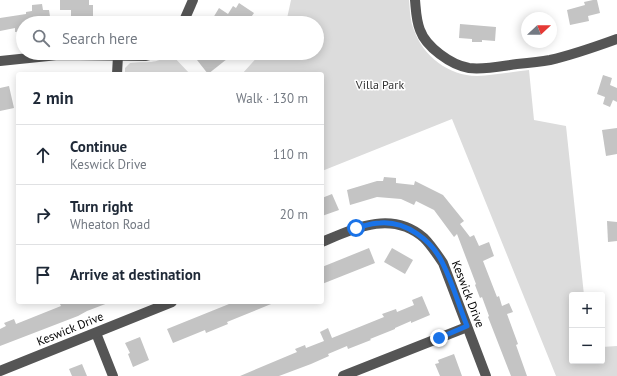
<!DOCTYPE html>
<html lang="en">
<head>
<meta charset="utf-8">
<style>
	:root { --surface:#fff; --page:#f6f6f7; --text:#1f2937; --muted:#747a83; --line:#e0e1e3 }
	body { margin:0; font-family:"PT Sans",sans-serif; background:var(--page); color:var(--text) }
	.controls { position:absolute; right:12px; bottom:12px; display:grid; overflow:hidden; border-radius:4px; box-shadow:0 2px 10px #0003 }
	.controls button { width:36px; height:36px; display:grid; place-items:center; padding:0; border:0; border-bottom:1px solid var(--line); background:var(--surface); color:var(--text); font:20px sans-serif }
	.compass { position:absolute; left:521px; top:12px; width:36px; height:36px; border-radius:50%; background:var(--surface); box-shadow:0 2px 10px #0003; rotate:68deg }
	.stop { position:absolute; width:12px; height:12px; margin:-9px; border:3px solid #1a73e8; border-radius:50%; background:#fff }
	.stop.end { background:#1a73e8; border-color:#fff; box-shadow:0 1px 4px #0008 }
	.list { margin:0; padding:0; list-style:none }
	h2 { display:flex; justify-content:space-between; align-items:center; height:52px; margin:0; padding:0 16px; font-size:17px }
	h2 small { font-size:13px; font-weight:400; color:var(--muted) }
	.list li { display:grid; grid-template-columns:26px 1fr auto; gap:12px; align-items:center; box-sizing:border-box; height:60px; padding:0 16px; border-top:1px solid var(--line) }
	.list b { display:block; font-size:15px; white-space:nowrap }
	.list p { margin:0; font-size:13px; white-space:nowrap; color:var(--muted) }
	.list em { font-size:13px; font-style:normal; color:var(--muted) }
	.icon { flex:none; width:22px; height:22px; fill:none; stroke:currentColor; stroke-width:2; stroke-linecap:round; stroke-linejoin:round }
	.map { position:relative; flex:none; width:617px; height:376px; overflow:hidden }
	.search { position:absolute; background:var(--surface); box-shadow:0 2px 10px #0003; left:16px; top:16px; width:308px; height:44px; display:flex; align-items:center; gap:10px; box-sizing:border-box; padding:0 14px; border-radius:22px; color:var(--muted); font-size:15px }
	.panel { position:absolute; background:var(--surface); box-shadow:0 2px 10px #0003; left:16px; top:72px; width:308px; height:232px; border-radius:4px }
	.map>svg:first-child { display:block }
</style>
</head>
<body>
<div class="map">
<svg width="617" height="376" viewBox="0 0 617 376">
	<rect width="100%" height="100%" fill="#fff"/>
	<!-- green -->
	<g fill="#dcdcdc">
		<path d="M 291,0 L 409,0 C 410,10 410,21 414,30 C 423,56 449,76 477,76 C 494,75 512,72 529,70 L 534,120 L 566,126 L 584,295 L 572,295 L 572,361 L 602,361 L 602,347 L 617,346 L 617,376 L 556,376 L 452,119 L 322,171 L 322,74 L 242,74 L 261,53 L 317,53 L 317,23 L 286,23 Z"/>
		<path d="M 171,54 L 190,74 L 125,74 L 125,68 L 130,63 C 149,61 154,65 171,54 Z"/>
	</g>
	<!-- building -->
	<g fill="#c4c4c4">
		<polygon points="60,0 89,0 89,5 93,5 93,18 71,18 71,10 60,10"/>
		<polygon points="593,0 597,0 600,13 588,16 589,21 570,25 567,10 585,5 584,2"/>
		<polygon points="239,3 254,13 247,23 210,23 219,8 228,14 233,6 236,8"/>
		<polygon points="42,4 43,10 49,10 51,23 23,23 23,31 15,32 15,28 0,31 0,18 26,14 26,12 32,11 32,5"/>
		<polygon points="460,24 496,27 495,41 482,40 482,42 472,42 472,39 459,38"/>
		<polygon points="205,53 223,53 227,59 208,74 197,60"/>
		<polygon points="603,75 612,78 610,85 617,88 617,102 613,100 610,107 603,104 605,97 597,94"/>
		<polygon points="9,86 14,108 0,111 0,88"/>
		<polygon points="617,128 617,154 606,156 602,130"/>
		<polygon points="384,177 396,178 396,183 414,185 415,181 443,195 464,221 460,224 470,237 474,235 479,246 489,242 494,256 483,261 497,297 499,296 502,306 509,303 513,312 507,314 518,344 516,345 527,376 511,376 488,317 489,316 482,297 480,298 475,285 476,284 457,234 454,237 434,210 416,201 414,205 401,199 377,197 350,205 347,190 377,181 383,181"/>
		<polygon points="332,194 339,210 322,216 322,198"/>
		<polygon points="607,221 617,222 617,241 608,242"/>
		<polygon points="369,248 375,263 322,284 322,267"/>
		<polygon points="392,248 413,260 405,274 384,262"/>
		<polygon points="422,296 430,315 411,323 411,321 395,328 395,329 370,339 371,340 348,349 347,346 328,354 329,356 311,364 279,376 240,376 297,352 295,349 305,345 306,348 324,341 320,332 328,328 332,338 337,336 384,317 382,314 396,309 397,312 414,305 412,300"/>
		<polygon points="59,302 108,303 87,311 78,316 0,346 0,329 6,326 4,323 14,319 16,324 61,306"/>
		<polygon points="234,302 276,302 227,322 228,324 206,333 205,330 173,343 167,329"/>
		<polygon points="140,337 149,360 133,367 128,354 130,353 125,343"/>
		<polygon points="454,354 462,376 440,376 435,364 439,363 438,360"/>
		<polygon points="82,364 87,376 72,376 69,369"/>
	</g>
	<g fill="none" stroke-linecap="round" stroke-linejoin="round">
		<!-- minor -->
		<g stroke="#555" stroke-width="10">
			<path d="M 415,0 C 416,10 416,20 420,30 C 426,47 451,65 469,68 C 484,70 502,66 517,64 C 528,63 539,62 550,60 C 573,55 595,47 617,39"/>
			<polyline points="183,23 193,0"/>
			<polyline points="0,61 58,55 146,56 158,53"/>
			<polyline points="117,74 118,56"/>
			<path d="M 322,242 C 355,228 392,210 424,238 C 431,245 437,254 443,263 L 486,376"/>
			<polyline points="96,333 113,376"/>
			<polyline points="0,371 172,302"/>
			<polyline points="343,376 467,327"/>
		</g>
	</g>
	<g fill="none" stroke-linecap="round" stroke-linejoin="round">
		<!-- route -->
		<path stroke="#1a73e8" stroke-width="5" d="M 356,228 C 364,226 372,223 380,223 C 406,221 432,240 443,264 C 453,284 459,306 467,326 L 439,338"/>
	</g>
	<g text-anchor="middle" stroke-width="3" stroke-linejoin="round" paint-order="stroke">
		<!-- park labels -->
		<g font-size="12" fill="#333" stroke="#fff">
			<text x="380" y="89">Villa Park</text>
		</g>
		<!-- street labels -->
		<g font-size="12" fill="#000" stroke="#fff">
			<text transform="translate(468 294) rotate(69)" y="4">Keswick Drive</text>
			<text transform="translate(70 329) rotate(-22)" y="4">Keswick Drive</text>
		</g>
	</g>
</svg>
<div class="controls">
<button>+</button>
<button>−</button>
</div>
<svg class="compass" viewBox="-18 -18 36 36"><path d="M0-13l5 13h-10z" fill="#e53935"/><path d="M0 13l5-13h-10z" fill="#747a83"/></svg>
<div class="stop" style="left:356px;top:228px"></div>
<div class="stop end" style="left:439px;top:338px"></div>
<div class="search"><svg class="icon" aria-label="search" viewBox="0 0 24 24"><circle cx="10" cy="10" r="6"/><path d="M15 15l6 6"/></svg>Search here</div>
<section class="panel">
<h2>2 min<small>Walk · 130 m</small></h2>
<ul class="list">
<li><svg class="icon" aria-label="ahead" viewBox="0 0 24 24"><path d="M12 20V5M6 11l6-6 6 6"/></svg><div><b>Continue</b><p>Keswick Drive</p></div><em>110 m</em></li>
<li><svg class="icon" aria-label="right" viewBox="0 0 24 24"><path d="M7 20v-9h11M14 6l5 5-5 5"/></svg><div><b>Turn right</b><p>Wheaton Road</p></div><em>20 m</em></li>
<li><svg class="icon" aria-label="arrive" viewBox="0 0 24 24"><path d="M6 21V4h12l-3 4 3 4H6"/></svg><div><b>Arrive at destination</b></div></li>
</ul>
</section>
</div>
</body>
</html>
